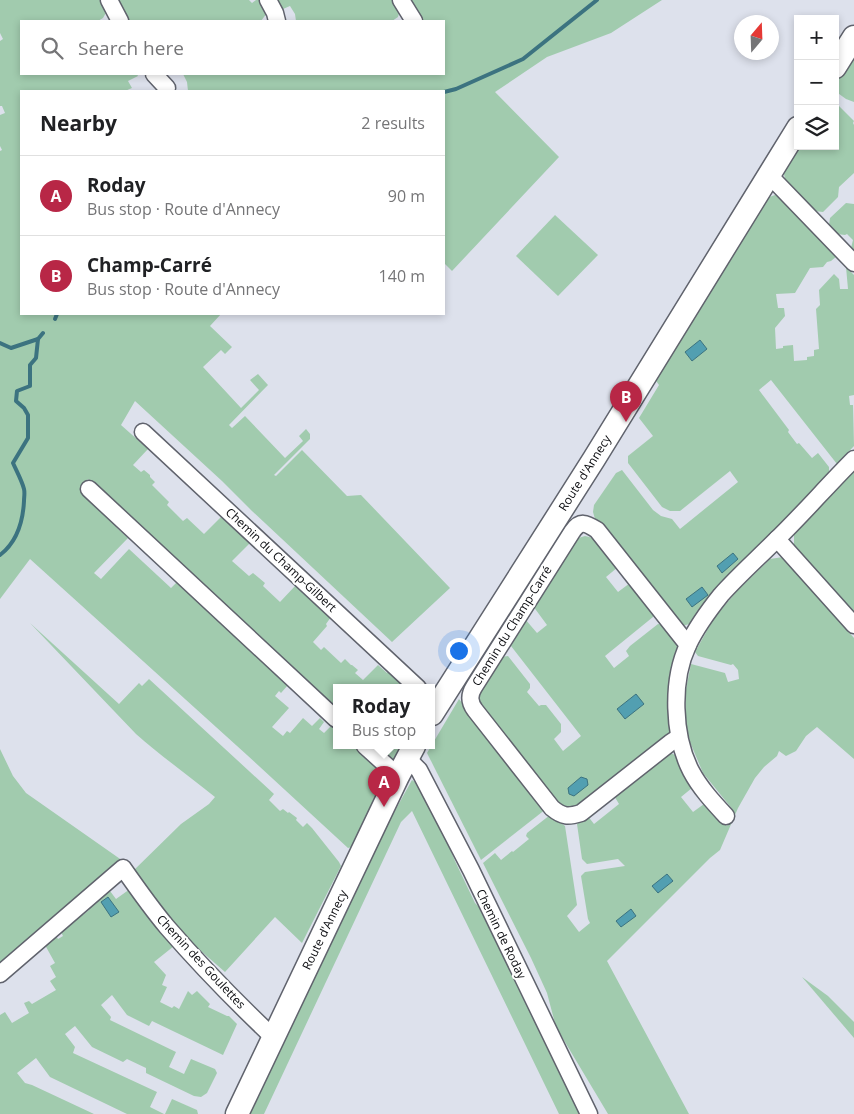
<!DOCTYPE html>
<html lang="en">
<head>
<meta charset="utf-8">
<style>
	:root { --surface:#fff; --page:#f6f6f6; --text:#202124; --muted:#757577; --line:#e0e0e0; --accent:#b82746 }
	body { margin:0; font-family:"Open Sans",sans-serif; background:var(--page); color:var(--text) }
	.controls { position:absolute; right:15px; top:15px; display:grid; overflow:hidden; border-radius:0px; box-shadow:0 2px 8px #0003 }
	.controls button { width:45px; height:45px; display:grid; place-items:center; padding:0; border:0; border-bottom:1px solid var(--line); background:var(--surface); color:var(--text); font:25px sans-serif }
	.compass { position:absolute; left:734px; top:15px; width:45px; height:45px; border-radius:50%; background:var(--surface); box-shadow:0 2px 8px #0003; rotate:19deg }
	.you { position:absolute; left:458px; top:650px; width:18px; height:18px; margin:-12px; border:4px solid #fff; border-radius:50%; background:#1a73e8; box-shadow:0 0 0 8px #1a73e833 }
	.badge { display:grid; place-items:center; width:32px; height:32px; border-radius:50%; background:var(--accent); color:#fff; font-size:16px; font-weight:700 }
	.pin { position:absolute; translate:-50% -41px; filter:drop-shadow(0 1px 2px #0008) }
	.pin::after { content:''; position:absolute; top:26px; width:18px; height:15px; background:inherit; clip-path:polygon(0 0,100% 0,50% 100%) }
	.popup { position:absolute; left:333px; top:684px; width:102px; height:65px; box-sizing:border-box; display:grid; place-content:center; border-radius:0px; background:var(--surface); filter:drop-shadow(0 1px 4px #0005); font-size:16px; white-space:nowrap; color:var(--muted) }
	.popup b { font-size:19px; color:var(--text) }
	.popup::after { content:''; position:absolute; left:50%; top:100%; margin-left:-10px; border:10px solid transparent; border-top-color:var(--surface) }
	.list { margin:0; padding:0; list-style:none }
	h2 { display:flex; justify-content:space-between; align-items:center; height:65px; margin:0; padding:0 20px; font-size:21px }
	h2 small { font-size:16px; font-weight:400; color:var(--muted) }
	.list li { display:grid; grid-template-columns:32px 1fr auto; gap:15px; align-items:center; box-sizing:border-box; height:80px; padding:0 20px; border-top:1px solid var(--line) }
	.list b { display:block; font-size:19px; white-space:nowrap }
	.list p { margin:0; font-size:16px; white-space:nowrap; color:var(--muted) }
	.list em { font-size:16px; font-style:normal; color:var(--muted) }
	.icon { flex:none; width:28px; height:28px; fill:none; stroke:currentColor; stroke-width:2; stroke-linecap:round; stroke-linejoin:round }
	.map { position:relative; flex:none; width:854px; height:1114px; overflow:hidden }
	.search { position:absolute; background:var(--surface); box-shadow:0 2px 8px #0003; left:20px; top:20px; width:425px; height:55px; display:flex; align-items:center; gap:12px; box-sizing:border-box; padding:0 18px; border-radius:0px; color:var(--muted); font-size:19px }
	.panel { position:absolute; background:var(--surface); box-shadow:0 2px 8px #0003; left:20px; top:90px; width:425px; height:225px; border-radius:0px }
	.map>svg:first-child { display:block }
</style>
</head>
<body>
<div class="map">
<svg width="854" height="1114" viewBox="0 0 854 1114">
	<rect width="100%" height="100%" fill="#dde1ec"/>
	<!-- green -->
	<g fill="#a1cbae">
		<polygon points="0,0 102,0 107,11 103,18 98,21 21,21 21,74 137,74 138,76 128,81 132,88 125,91 21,91 21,314 221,314 210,326 232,347 225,354 221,350 203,367 241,408 259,390 250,380 258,374 268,385 229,425 232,428 245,416 285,458 303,441 299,436 306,429 310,434 310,439 274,475 276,476 302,450 347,496 361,495 450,588 392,642 252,511 222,481 135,401 121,425 148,449 133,465 141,472 144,470 150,475 150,477 155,482 152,485 169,502 167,505 183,521 187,518 204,534 222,516 251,542 232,561 249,576 253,573 265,583 263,586 280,602 296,585 331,617 326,624 327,626 313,642 321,650 324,647 341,663 345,659 351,665 352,665 358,670 355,673 363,680 378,665 387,673 389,671 408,688 336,688 336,715 88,479 80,489 117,523 116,527 128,538 94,573 101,579 129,549 171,588 178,581 288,685 281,693 279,691 275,696 289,708 272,727 283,736 287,731 290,733 303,718 312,726 320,718 324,722 319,729 324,733 331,726 336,731 336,746 355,747 358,746 387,777 352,847 348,848 247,755 30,559 0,599 0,151 2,150 0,146 0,115 5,113 2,106 0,106 0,41 3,39 0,33"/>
		<polygon points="116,0 249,0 252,3 256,0 259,0 267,13 261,21 127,21"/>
		<polygon points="277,0 394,0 400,10 398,17 392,21 296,21 295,14 290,6 283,9"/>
		<polygon points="409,0 662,0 611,33 547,57 495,92 559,157 452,271 444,263 444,91 188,91 187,82 183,74 444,74 444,21 423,21"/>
		<polygon points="854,54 854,102 846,99 835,91 835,84"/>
		<polygon points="835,102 854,121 853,123 854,125 854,173 839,187 838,197 823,212 814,211 785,179 783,169 798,146 835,146"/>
		<polygon points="775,195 780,197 837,256 831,261 827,262 823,267 810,268 795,293 776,294 778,308 784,308 785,316 775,328 776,349 783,348 783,346 793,345 794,361 807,360 807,357 814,356 814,350 819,349 816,309 820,305 819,290 834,274 839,279 840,289 848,289 846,267 854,275 854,395 849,396 850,405 853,405 854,446 837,464 771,380 759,390 789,430 788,432 797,444 799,443 812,458 818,453 829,467 829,472 765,540 694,619 689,624 683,626 678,623 595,519 593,512 594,505 616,473 622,470 653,510 661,516 672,519 680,529 738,482 730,471 680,511 670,511 662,507 628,463 628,456 653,436 639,418 659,385 654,378 764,199"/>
		<polygon points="846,203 854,204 854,251 851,248 853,240 847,234 845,235 837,234 829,225 830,218"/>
		<polygon points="555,215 598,255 558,296 516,256"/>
		<polygon points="854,471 854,613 794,546 794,533"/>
		<polygon points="585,536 593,538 618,567 606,577 618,592 630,583 653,613 653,617 605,656 614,668 629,656 626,651 630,646 658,624 664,625 677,642 678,654 670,682 669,734 576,808 566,808 557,803 480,705 478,693 501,657 508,656 530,684 530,688 527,692 539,706 541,705 546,705 561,724 561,732 554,739 563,751 581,736 511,646 512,640 525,619 537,633 547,625 533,606 575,539"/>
		<polygon points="783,557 854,638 854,759 817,727 806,736 796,751 786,756 779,751 777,756 764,767 755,778 738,808 720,850 710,858 607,961 689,1114 608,1114 556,1027 547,993 531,958 483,863 495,853 501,860 512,851 513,852 529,839 526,836 527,833 550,815 565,826 577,905 567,916 579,932 590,923 588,919 581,876 585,872 625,866 618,859 587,864 582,859 577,824 587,815 594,824 619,804 613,794 664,754 671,753 677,756 692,788 681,797 693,812 704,804 727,826 733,810 703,773 690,742 685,719 686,689 691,664 725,673 728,682 739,679 738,670 733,664 731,665 698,656 695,652 714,618 737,591 770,559"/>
		<path d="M 30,623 L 119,704 L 139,683 L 142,686 L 149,679 L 274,794 L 269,800 L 280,811 L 283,809 L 288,813 L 289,812 L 297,818 L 296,820 L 303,827 L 307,823 L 312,828 L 339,862 L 341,866 L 302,943 L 275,917 L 225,972 L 177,930 L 131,873 L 181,824 L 209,804 L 215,797 C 189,776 161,756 136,734 Z"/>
		<polygon points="459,699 546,809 481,860 427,753"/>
		<polygon points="370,746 402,746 394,761"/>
		<polygon points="0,749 13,776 26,793 123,861 0,968"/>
		<polygon points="412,780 415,782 438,820 455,861 475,903 483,911 582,1114 559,1114 412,811 401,822 264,1114 246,1114 381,836"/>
		<polygon points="107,887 116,899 130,889 174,946 154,962 166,975 162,985 167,987 160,1002 172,1008 174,1006 179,1009 188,991 192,995 197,991 210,1004 208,1007 227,1016 229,1016 237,1024 223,1055 152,1021 149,1026 127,1015 112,995 101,1005 111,1017 110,1020 176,1052 169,1067 184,1074 191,1059 215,1069 217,1073 207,1093 201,1097 194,1096 146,1073 146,1068 127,1059 123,1062 92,1047 75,1026 65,1034 75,1047 73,1053 157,1092 150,1107 164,1114 127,1114 50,1077 36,1058 17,1073 25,1083 32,1085 94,1114 0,1114 0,1015 5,1012 12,1023 29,1013 24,1003 29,1001 32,1004 56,990 50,981 56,977 50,966 55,963 45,945 56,936 58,939 63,936 61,932 62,926 77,914 83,915 89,910 90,903"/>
		<polygon points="802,977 828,996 854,1022 854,1038"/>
		<polygon points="172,1099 197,1110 198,1114 165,1114"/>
	</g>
	<!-- water -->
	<g fill="#529fb1" stroke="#3c7380">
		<polygon points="700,340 707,349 692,361 685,352"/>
		<polygon points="733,553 738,559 722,573 717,566"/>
		<polygon points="702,587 708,595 692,607 686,599"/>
		<polygon points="636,694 644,704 625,719 617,709"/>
		<polygon points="581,777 587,779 588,785 574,796 569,794 568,788"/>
		<polygon points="667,874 673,881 658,893 652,886"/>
		<polygon points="108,897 119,912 111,917 101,902"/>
		<polygon points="631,909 636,916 621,927 616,921"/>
	</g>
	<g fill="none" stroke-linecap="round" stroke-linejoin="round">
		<!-- stream -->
		<g stroke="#3c7380" stroke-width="4">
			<polyline points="444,92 456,89 523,59 597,0"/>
			<polyline points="55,319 57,314"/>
			<polyline points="0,343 11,348 38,339"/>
			<path d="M 0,555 C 17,542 23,521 24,501 C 24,497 25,493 24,489 C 22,481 17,472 13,463 L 28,438 L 28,415 L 24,408 L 16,401 L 17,391 L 30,386 L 30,365 L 36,358 L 38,339 L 43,333"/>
		</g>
		<!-- street casing -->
		<g stroke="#60636d" stroke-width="19">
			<g id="street">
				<polyline points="109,0 120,21"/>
				<polyline points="268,0 275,13 277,21"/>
				<polyline points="401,0 414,21"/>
				<polyline points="154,74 167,88"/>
				<polyline points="769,175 854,263"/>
				<polyline points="143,432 418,688"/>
				<polyline points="89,489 336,719"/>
				<polyline points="777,539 854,625"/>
				<path d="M 679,737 L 670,743 L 581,813 C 568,817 563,817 552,808 L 475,710 C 469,702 469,695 474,687 L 572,532 C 580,520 586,523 597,530 L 688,645"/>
				<polyline points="365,746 398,776"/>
				<polyline points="407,758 419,770 471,870 589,1114"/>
				<path d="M 726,816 C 713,802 700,788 691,771 C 673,736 671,681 688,645 C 696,628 709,610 721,595 C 738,576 757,559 775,541 C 802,515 827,486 854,459"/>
				<path d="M 0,974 L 123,868 C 137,888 151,908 167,927 C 200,965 236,1002 273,1037"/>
			</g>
		</g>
		<!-- secondary casing -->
		<g stroke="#60636d" stroke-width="25">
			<g id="secondary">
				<polyline points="835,67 854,37"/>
				<polyline points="432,714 594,459 798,128"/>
				<polyline points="237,1114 398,776 414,746"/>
			</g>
		</g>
		<!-- street -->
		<use href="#street" stroke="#fff" stroke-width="16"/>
		<!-- secondary -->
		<use href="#secondary" stroke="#fff" stroke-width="22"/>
	</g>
	<g text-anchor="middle" stroke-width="4" stroke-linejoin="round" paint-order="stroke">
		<!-- street labels -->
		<g font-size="12" fill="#0a0b0f" stroke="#fff">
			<text transform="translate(585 473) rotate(-58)" y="4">Route d'Annecy</text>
			<text transform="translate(281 560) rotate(43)" y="4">Chemin du Champ-Gilbert</text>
			<text transform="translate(512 626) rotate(-58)" y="4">Chemin du Champ-Carré</text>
			<text transform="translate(325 930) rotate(-64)" y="4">Route d'Annecy</text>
			<text transform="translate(501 934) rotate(64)" y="4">Chemin de Roday</text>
			<text transform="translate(201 962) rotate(47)" y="4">Chemin des Goulettes</text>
		</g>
	</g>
</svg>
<div class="controls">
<button>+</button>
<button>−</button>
<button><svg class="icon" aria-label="layers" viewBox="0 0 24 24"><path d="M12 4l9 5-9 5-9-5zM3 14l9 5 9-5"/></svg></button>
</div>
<svg class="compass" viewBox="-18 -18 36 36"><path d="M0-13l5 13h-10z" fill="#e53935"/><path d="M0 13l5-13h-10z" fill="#757577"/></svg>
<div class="you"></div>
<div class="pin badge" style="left:384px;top:807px">A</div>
<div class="popup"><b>Roday</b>Bus stop</div>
<div class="pin badge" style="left:626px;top:422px">B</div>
<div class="search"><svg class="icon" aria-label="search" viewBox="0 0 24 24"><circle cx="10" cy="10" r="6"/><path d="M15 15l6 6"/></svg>Search here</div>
<section class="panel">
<h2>Nearby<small>2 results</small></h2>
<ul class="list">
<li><span class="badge">A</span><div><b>Roday</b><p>Bus stop · Route d'Annecy</p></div><em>90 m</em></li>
<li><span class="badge">B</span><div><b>Champ-Carré</b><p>Bus stop · Route d'Annecy</p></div><em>140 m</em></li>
</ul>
</section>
</div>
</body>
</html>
